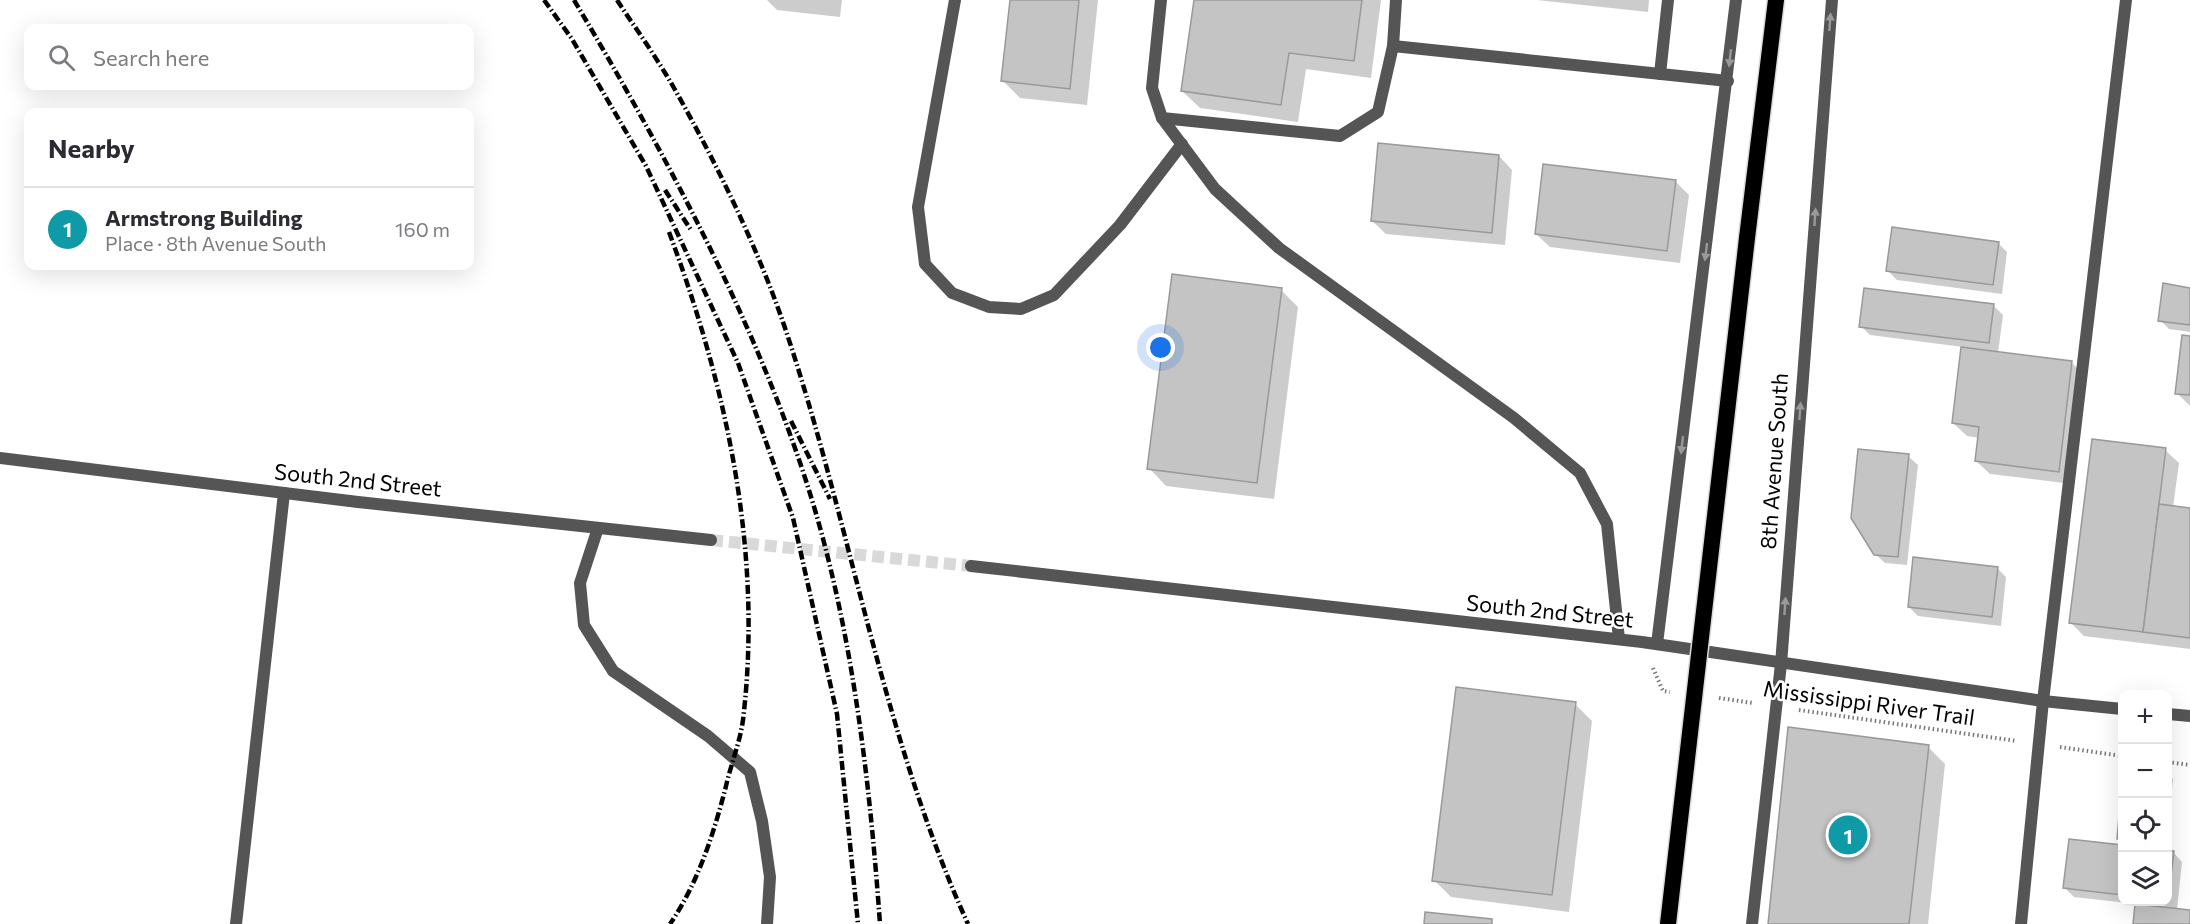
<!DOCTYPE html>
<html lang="en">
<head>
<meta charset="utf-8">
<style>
	:root { --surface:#fff; --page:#f2f2f3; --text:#2b2b33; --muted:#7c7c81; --line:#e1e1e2; --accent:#7c3aed }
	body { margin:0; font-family:Commissioner,sans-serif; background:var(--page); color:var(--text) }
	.controls { position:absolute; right:18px; bottom:18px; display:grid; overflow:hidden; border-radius:12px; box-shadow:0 6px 24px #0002 }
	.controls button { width:54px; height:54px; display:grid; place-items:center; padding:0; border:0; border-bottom:2px solid var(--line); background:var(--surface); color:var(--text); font:30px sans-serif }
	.you { position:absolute; left:1161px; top:348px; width:21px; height:21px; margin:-15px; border:4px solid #fff; border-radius:50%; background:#1a73e8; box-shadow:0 0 0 9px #1a73e833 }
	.badge { display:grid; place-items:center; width:39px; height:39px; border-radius:50%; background:var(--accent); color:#fff; font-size:20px; font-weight:700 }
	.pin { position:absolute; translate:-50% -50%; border:3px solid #fff; box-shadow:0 2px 6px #0006 }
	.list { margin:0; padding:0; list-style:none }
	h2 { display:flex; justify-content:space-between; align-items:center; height:78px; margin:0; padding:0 24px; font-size:26px }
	h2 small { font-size:20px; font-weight:400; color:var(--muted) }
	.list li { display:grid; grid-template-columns:39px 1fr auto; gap:18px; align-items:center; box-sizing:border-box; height:84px; padding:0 24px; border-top:2px solid var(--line) }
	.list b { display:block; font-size:22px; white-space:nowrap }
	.list p { margin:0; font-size:20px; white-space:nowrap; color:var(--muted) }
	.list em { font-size:20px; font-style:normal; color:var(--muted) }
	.icon { flex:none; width:33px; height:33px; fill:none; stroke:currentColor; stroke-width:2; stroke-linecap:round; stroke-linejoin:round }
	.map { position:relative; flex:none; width:2190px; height:924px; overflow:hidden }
	.search { position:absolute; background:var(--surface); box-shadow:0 6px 24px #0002; left:24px; top:24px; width:450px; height:66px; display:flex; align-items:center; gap:15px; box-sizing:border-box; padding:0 21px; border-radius:12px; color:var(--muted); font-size:22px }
	.panel { position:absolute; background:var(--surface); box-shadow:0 6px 24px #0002; left:24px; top:108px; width:450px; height:162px; border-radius:12px }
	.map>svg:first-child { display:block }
</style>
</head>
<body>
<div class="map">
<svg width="2190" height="924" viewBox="0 0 2190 924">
	<rect width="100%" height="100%" fill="#fff"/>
	<!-- shadow -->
	<g fill="#0003">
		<polygon points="767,0 842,0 840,17 777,10"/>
		<polygon points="1011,0 1098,0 1087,105 1020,98 1003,81"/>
		<polygon points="1195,0 1381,0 1371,78 1306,69 1298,122 1200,108 1182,91"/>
		<polygon points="1537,0 1649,0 1648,12"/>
		<polygon points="1499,156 1512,170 1505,245 1386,234 1372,221"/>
		<polygon points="1675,181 1689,195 1680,263 1550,247 1536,234"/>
		<polygon points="1998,243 2007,252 2002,294 1897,280 1887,270"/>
		<polygon points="2190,289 2190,332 2169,329 2160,320"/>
		<polygon points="1281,290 1298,307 1274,499 1166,486 1149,468"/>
		<polygon points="1993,305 2003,315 1998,353 2071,362 2085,376 2072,484 1990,474 1976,461 1979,438 1967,436 1953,423 1963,347 1870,335 1861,326"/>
		<polygon points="2190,337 2190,406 2177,393"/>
		<polygon points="2165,450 2179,463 2173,507 2190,509 2190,649 2084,636 2071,623"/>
		<polygon points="1908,456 1918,465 1907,565 1885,563 1875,554"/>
		<polygon points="1997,568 2006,577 2001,626 1918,616 1909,607"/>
		<polygon points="1575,704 1592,721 1569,912 1451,897 1434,880"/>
		<polygon points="1928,747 1945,764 1928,924 1769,924"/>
		<polygon points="2168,773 2173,779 2168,832"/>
		<polygon points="2122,796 2122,843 2118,839"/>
		<polygon points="2070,841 2122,847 2122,902 2168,902 2168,852 2173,852 2182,862 2177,910 2190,912 2190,924 2134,924 2136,904 2074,897 2065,888"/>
	</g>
	<!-- building -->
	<g fill="#c4c4c4" stroke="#999" stroke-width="1.5">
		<polygon points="1010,0 1079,0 1070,89 1001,81"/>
		<polygon points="1194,0 1362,0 1354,61 1289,53 1281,105 1181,91"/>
		<polygon points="1378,143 1499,155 1492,233 1371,221"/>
		<polygon points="1543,164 1676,180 1667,251 1535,234"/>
		<polygon points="1892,227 1999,242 1993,285 1886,271"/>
		<polygon points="1172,274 1282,288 1257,483 1147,469"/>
		<polygon points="2163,283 2190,288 2190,325 2158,321"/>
		<polygon points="1864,288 1994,304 1989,343 1859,327"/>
		<polygon points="2182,335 2190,336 2190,395 2175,394"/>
		<polygon points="1961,347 2072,361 2059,472 1975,461 1979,427 1952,423"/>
		<polygon points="2092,439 2166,448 2143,632 2069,623"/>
		<polygon points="1858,449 1909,454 1898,557 1874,555 1851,518"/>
		<polygon points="2159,504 2190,508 2190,638 2143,632"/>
		<polygon points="1913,557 1998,567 1992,617 1908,607"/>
		<polygon points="1456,687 1576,702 1552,895 1432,881"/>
		<polygon points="1788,727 1929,745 1909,924 1768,924"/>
		<polygon points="2122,781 2122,840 2117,839"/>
		<polygon points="2069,839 2122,845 2122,895 2063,888"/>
		<polygon points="2168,850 2174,851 2168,900"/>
		<polygon points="2135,904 2190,910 2190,924 2133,924"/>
		<polygon points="1425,912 1492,919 1492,924 1424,924"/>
	</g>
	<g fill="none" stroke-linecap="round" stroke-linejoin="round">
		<!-- minor-tunnel -->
		<polyline stroke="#d9d9d9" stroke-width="12" stroke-dasharray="12 6" stroke-linecap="butt" points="711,540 971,566"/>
		<!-- trunk casing -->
		<g stroke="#dbdbdb" stroke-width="19">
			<polyline id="trunk" points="1747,238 1776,0"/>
		</g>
		<!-- path -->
		<g stroke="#777" stroke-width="4" stroke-dasharray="1.5 3" stroke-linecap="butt">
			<polyline points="1653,668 1663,691 1670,692"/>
			<polyline points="1719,698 1753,703"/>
			<polyline points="1799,710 2017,741"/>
			<polyline points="2060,747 2122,756"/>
			<polyline points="2168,762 2190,765"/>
		</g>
		<!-- service -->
		<g stroke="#555" stroke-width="12">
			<polyline points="955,0 918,207 925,264 952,293 989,307 1021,309 1054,295 1120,225 1182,144"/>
			<polyline points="1161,0 1152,88 1162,118 1340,136 1378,112 1393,46 1396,0"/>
			<polyline points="1393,46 1728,81"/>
			<polyline points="1660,74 1668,0"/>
			<polyline points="1162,118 1215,189 1279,248 1514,418 1580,473 1607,524 1619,639"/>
			<polyline points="598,528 580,583 584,625 613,671 708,736 750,772 762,821 770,877 767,924"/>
			<polyline points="2021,924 2043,701 2126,0"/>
		</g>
		<!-- minor -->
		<g stroke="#555" stroke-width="12">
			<polyline points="0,458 358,502 711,540"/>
			<polyline points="971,566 1642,642 2043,701 2122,709"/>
			<polyline points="1657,644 1736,0"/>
			<polyline points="2168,714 2190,716"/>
			<polyline points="236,924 284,493"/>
			<polyline points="1752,924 1781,664 1832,0"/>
		</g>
		<!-- trunk -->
		<use href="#trunk" stroke="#000" stroke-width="16"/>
		<!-- rail -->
		<g stroke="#000" stroke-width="4.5" stroke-dasharray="9 3 1.5 3" stroke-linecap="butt">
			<polyline points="544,0 572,39 646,166 738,363 793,518 837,714 858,924"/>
			<path d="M 574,0 C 665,153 760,329 812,500 C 853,635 870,784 880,924"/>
			<path d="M 617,0 C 636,29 657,58 674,88 C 717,164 761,254 788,337 C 852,531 883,737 968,924"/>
			<polyline points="665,190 691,230"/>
			<path d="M 669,232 C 727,388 763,553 743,720 C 740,742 731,764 726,786 C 714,833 698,883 670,924"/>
			<polyline points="791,421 830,499"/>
		</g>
		<!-- trunk-bridge casing -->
		<g stroke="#dbdbdb" stroke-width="19" stroke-linecap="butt">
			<polyline id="trunk-bridge" points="1668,924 1747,238"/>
		</g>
		<!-- trunk-bridge -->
		<use href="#trunk-bridge" stroke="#000" stroke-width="16"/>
	</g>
	<!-- one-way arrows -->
	<defs><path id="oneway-solid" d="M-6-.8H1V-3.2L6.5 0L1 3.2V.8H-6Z" transform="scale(1.5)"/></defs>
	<g fill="#999">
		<use href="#oneway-solid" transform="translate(1830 22) rotate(-86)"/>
		<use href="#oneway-solid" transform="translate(1730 58) rotate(96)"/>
		<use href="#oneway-solid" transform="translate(1815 217) rotate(-86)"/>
		<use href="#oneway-solid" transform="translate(1706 252) rotate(97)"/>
		<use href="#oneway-solid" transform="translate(1800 411) rotate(-86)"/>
		<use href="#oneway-solid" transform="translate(1682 445) rotate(97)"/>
		<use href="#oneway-solid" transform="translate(1785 606) rotate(-86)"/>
	</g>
	<g text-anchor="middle" stroke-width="5" stroke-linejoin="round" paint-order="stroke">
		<!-- street labels -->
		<g font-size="22" fill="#000" stroke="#fff">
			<text transform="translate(1774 461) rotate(-86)" y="8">8th Avenue South</text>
			<text transform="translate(358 480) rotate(6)" y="8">South 2nd Street</text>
			<text transform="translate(1550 611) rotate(6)" y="8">South 2nd Street</text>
			<text transform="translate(1869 703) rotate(8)" y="8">Mississippi River Trail</text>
		</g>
	</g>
</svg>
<div class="controls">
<button>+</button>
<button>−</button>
<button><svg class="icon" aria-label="locate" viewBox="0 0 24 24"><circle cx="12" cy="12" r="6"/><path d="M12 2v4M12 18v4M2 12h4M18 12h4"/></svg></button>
<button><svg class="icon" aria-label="layers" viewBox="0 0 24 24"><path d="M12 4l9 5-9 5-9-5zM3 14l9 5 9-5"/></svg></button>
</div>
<div class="you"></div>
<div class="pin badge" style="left:1848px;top:835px;background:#0f9aa8">1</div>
<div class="search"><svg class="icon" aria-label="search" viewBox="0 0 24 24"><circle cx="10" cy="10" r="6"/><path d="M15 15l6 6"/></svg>Search here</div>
<section class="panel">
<h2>Nearby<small></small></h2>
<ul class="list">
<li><span class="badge" style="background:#0f9aa8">1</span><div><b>Armstrong Building</b><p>Place · 8th Avenue South</p></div><em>160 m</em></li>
</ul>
</section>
</div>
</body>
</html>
